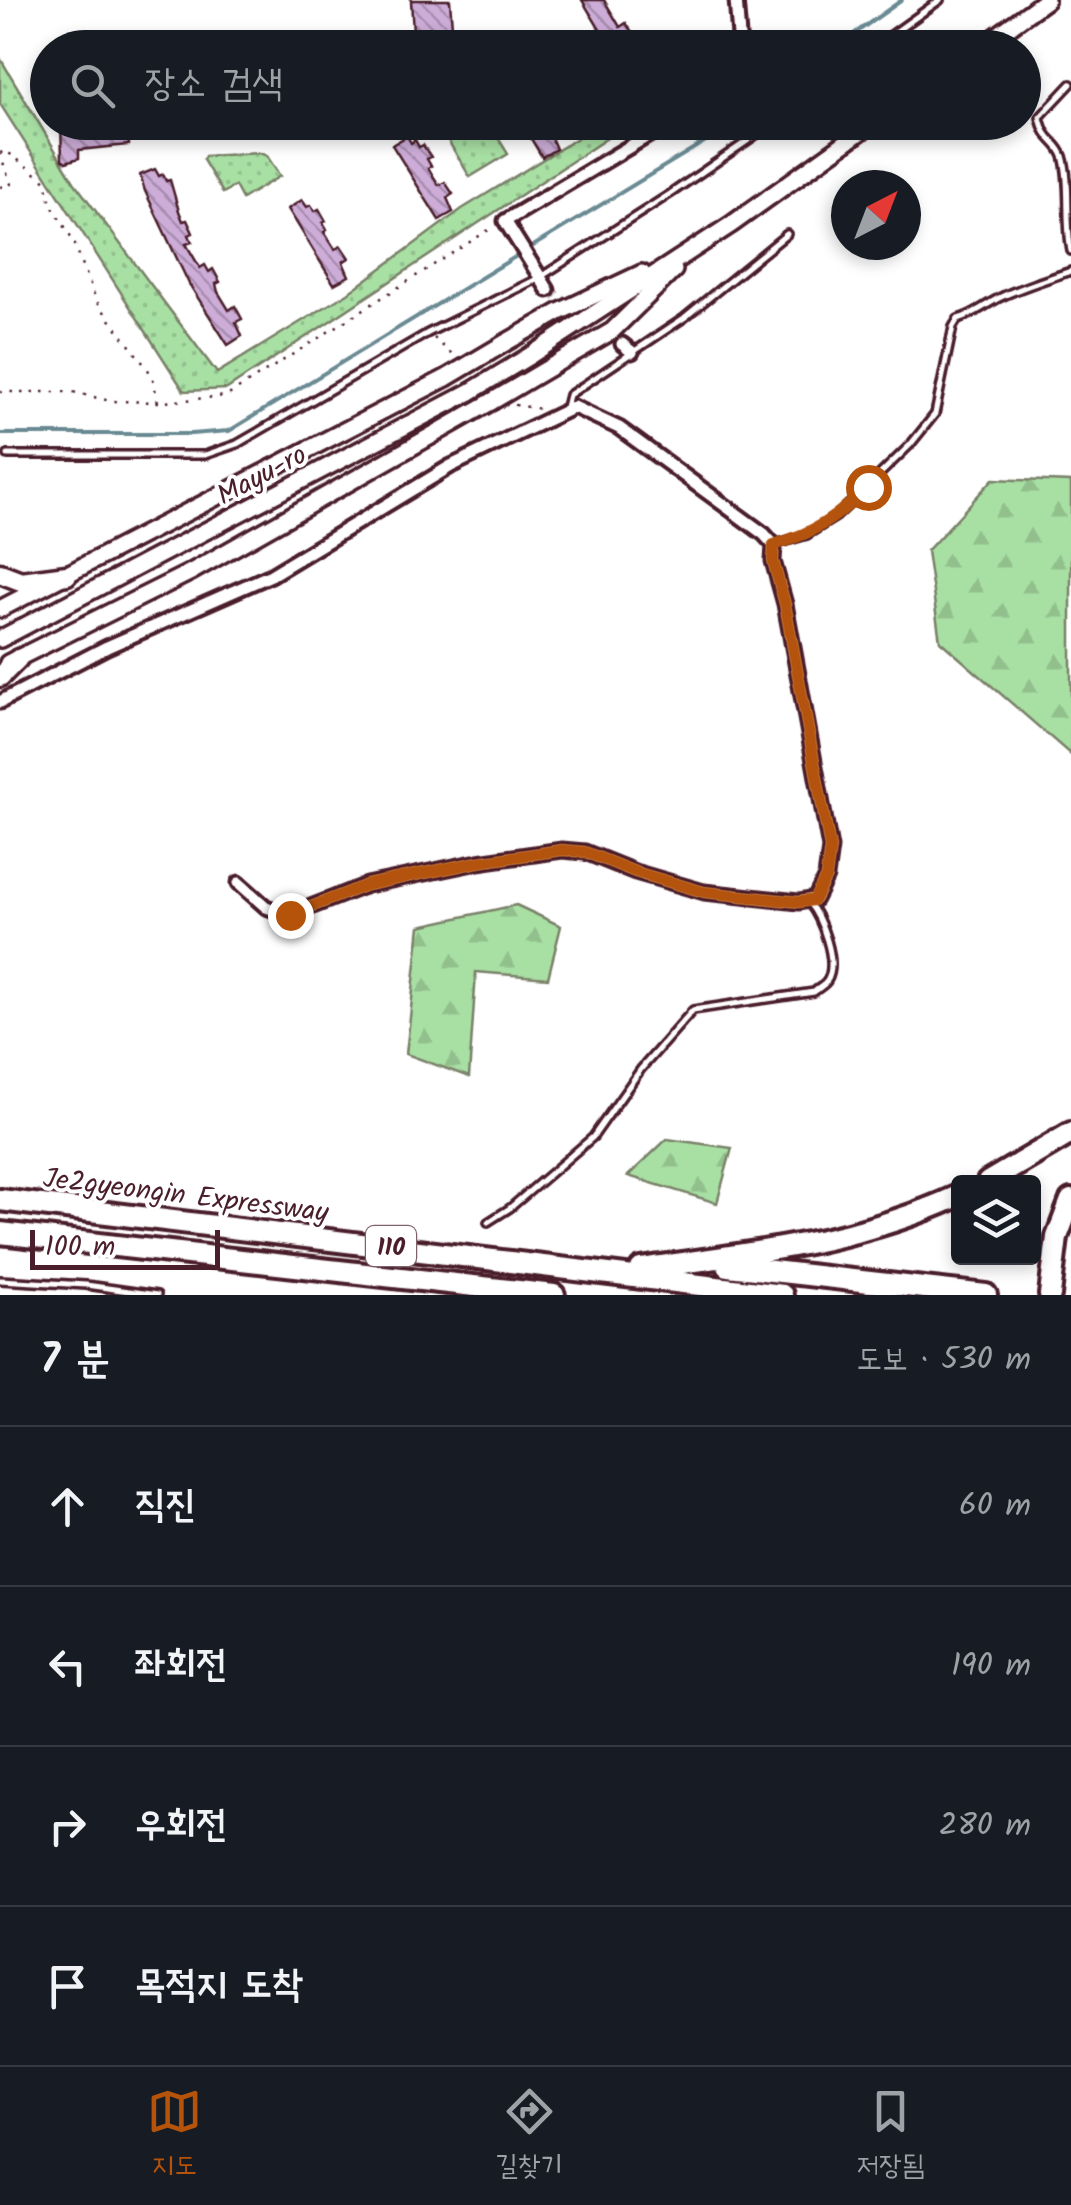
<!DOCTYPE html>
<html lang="ko">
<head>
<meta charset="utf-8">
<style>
	:root { --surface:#171b24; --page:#20242c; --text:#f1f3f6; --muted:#9ea1a6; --line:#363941; --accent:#b45309 }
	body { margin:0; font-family:Kalam,"Poor Story",sans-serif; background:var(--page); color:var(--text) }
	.controls { position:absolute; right:30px; bottom:30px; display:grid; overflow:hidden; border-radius:10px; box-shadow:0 5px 15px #0003 }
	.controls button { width:90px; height:90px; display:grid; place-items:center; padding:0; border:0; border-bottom:2px solid var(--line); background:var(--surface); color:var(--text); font:50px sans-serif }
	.compass { position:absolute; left:831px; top:170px; width:90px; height:90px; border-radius:50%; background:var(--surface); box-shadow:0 5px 15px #0003; rotate:42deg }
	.scale { position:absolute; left:30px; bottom:25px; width:190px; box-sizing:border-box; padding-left:10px; border:5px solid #4a1f2b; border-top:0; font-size:28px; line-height:35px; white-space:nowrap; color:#4a1f2b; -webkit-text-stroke:8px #fff; paint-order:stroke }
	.stop { position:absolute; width:30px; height:30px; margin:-22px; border:8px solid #b45309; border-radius:50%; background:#fff }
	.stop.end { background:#b45309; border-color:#fff; box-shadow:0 2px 10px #0008 }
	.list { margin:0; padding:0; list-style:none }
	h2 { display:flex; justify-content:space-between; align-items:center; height:130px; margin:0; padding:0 40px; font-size:42px }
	h2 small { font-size:32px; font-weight:400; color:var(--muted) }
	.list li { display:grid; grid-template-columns:65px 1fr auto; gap:30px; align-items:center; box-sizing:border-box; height:160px; padding:0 40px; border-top:2px solid var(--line) }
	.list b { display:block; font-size:38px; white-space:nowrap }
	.list em { font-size:32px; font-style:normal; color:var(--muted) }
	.icon { flex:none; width:55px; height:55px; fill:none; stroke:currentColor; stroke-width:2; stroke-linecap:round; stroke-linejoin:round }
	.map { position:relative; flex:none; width:1071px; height:1295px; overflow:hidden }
	.search { position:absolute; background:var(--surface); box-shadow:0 5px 15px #0003; left:30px; right:30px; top:30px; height:110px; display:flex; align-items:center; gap:25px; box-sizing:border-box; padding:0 35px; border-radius:55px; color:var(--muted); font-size:38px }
	.sheet { height:770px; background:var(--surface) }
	nav { display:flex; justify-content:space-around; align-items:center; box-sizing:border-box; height:140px; border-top:2px solid var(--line); background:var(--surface); font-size:28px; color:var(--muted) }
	nav a { display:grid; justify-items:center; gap:5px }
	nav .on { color:var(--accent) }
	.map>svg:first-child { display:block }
</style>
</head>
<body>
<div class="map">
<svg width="1071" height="1295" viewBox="0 0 1071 1295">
	<defs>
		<pattern id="forest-firs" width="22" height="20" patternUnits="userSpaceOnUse" patternTransform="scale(2.5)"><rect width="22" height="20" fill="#a8e0a4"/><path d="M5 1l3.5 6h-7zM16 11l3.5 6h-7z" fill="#92c08d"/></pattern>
		<pattern id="park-dots" width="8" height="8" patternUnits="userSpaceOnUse" patternTransform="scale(2.5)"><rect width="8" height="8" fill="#a8e0a4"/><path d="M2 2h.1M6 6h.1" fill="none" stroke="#92c08d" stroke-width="1.8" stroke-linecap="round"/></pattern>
		<pattern id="building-back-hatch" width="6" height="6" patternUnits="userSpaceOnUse" patternTransform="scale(2.5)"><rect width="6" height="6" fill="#cdadd8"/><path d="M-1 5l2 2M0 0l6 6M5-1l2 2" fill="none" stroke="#a88caf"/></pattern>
	</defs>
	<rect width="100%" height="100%" fill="#fff"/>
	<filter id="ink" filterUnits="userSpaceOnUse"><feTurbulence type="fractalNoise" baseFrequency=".01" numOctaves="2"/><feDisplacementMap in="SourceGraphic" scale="20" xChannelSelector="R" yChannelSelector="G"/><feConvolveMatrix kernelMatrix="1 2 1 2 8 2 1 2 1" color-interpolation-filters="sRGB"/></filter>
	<g filter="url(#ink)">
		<!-- forest -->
		<g fill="url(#forest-firs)" stroke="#798068" stroke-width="2.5">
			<polygon points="993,479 1071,482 1071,755 940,641 927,551"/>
			<polygon points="516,905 561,926 548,978 476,972 469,1077 406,1054 420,926"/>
			<polygon points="667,1139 732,1148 717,1203 628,1176"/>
		</g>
		<!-- park -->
		<g fill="url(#park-dots)" stroke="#798068" stroke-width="2.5">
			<polygon points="0,58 74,182 217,373 348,293 462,209 602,123 630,123 227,389 184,391 0,104"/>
			<polygon points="451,123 489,123 508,154 470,177 441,129"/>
			<polygon points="260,153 267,156 280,176 242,199 235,186 223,193 203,160 205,156"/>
		</g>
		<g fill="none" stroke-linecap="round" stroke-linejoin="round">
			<!-- stream -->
			<g stroke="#6b8a93" stroke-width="4">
				<polyline points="834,48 902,0"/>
				<polyline points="0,434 191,434 229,431 737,122"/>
			</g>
		</g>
		<!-- building -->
		<g fill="url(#building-back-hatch)" stroke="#4a1f2b" stroke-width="2.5">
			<polygon points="411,0 450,0 452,27 459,27 459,32 477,33 478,48 414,48"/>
			<polygon points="582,0 604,0 620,27 626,23 634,35 628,39 633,48 611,48"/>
			<polygon points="147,34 147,48 117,48 117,36"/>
			<polygon points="61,122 120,123 120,128 128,128 129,145 79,150 79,158 66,162 62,159"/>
			<polygon points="521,122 551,122 556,131 550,135 556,149 542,157"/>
			<polygon points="407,136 411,143 415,140 419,147 423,145 431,157 427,159 431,166 428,168 439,185 445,182 453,194 447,198 453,212 439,220 392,145"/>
			<polygon points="155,169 159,176 163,174 166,181 170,180 179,211 183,221 187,220 193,233 189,235 192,242 186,244 200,268 205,265 209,272 213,269 220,282 216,284 218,292 229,310 235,306 242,319 236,322 242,336 228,345 189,284 145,191 140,175"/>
			<polygon points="302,200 307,207 311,205 315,211 319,209 326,221 323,223 327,230 324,232 335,249 341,246 349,258 343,262 349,276 334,284 288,209"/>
		</g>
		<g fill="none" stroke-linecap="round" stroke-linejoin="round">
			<!-- street-tunnel -->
			<polyline stroke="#dbd2d5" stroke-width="11" stroke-dasharray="11 5.5" stroke-linecap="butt" points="548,290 610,335"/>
			<!-- lane casing -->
			<g stroke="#4a1f2b" stroke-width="12">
				<g id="lane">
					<polyline points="873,48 940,0"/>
					<path d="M 1071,84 L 1040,117 C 1045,142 1056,139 1063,156 C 1071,182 1065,222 1071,251"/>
					<polyline points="566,407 569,395 684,318 787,234"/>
					<polyline points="8,455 205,455 237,444 428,333 539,278 670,194 775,122"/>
					<path d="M 776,544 L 807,535 L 836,517 L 910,445 L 935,414 L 953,327 L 958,319 C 976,314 986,304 1001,297 C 1024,286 1048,279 1071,271"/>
					<path d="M 488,1222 L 510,1208 L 593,1137 L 641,1069 L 693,1010 L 814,992 C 818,988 824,986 827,981 C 839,962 821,918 809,903"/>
					<polyline points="0,1280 86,1285 157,1295"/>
				</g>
			</g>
			<!-- street casing -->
			<g stroke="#4a1f2b" stroke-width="19">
				<g id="street">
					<polyline points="736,0 740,48"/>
					<polyline points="548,290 505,221 671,122"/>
					<polyline points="622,344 632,352"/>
					<polyline points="0,702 107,647 271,575 451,466 574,407 619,428 764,534 774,545 773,561 785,604 830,848 826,877 815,899 799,902 704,892 635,872 585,852 562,850 478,862 367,885 290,915 266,907 239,883"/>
				</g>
			</g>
			<!-- secondary casing -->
			<g stroke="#4a1f2b" stroke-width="22">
				<g id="secondary">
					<polyline points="980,48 1046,0"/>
					<polyline points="505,343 559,312 642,273"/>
					<polyline points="531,355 732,224 874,122"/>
					<polyline points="552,366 612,331 674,270"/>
					<polyline points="0,609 446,378"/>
					<polyline points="0,639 470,392"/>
					<polyline points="8,663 191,572 491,402"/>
				</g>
			</g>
			<!-- primary casing -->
			<g stroke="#4a1f2b" stroke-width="25">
				<g id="primary">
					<polyline points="0,573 21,581 67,575"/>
					<polyline points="0,677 18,659"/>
				</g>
			</g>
			<!-- highway casing -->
			<g stroke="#4a1f2b" stroke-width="28">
				<g id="highway">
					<polyline points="988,1182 1071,1133"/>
					<polyline points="0,1200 782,1295"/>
					<polyline points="0,1233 554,1295"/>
					<polyline points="728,1266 986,1295"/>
					<path d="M 641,1269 C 754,1252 853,1244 958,1196"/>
					<polyline points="1050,1295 1057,1237 1071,1200"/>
				</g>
			</g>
			<!-- path -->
			<g stroke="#4a1f2b" stroke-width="2.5" stroke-dasharray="2.5 8" stroke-linecap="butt">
				<polyline points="0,153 6,151 46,181 51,204 73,240 97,302 152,375 158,402"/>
				<polyline points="0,187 11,184 0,154"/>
				<polyline points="434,338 454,356"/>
				<polyline points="0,392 73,392 110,401 163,402 227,396 495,226"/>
				<polyline points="515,405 541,409"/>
			</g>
			<!-- lane -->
			<use href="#lane" stroke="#fff" stroke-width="5"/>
			<!-- street -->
			<use href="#street" stroke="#fff" stroke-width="11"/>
			<!-- secondary -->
			<use href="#secondary" stroke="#fff" stroke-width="15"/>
			<!-- primary -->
			<use href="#primary" stroke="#fff" stroke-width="18"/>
			<!-- highway -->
			<use href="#highway" stroke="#fff" stroke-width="20"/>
			<!-- secondary-bridge casing -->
			<g stroke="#4a1f2b" stroke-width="22" stroke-linecap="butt">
				<g id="secondary-bridge">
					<polyline points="446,378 505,343"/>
					<polyline points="470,392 531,355"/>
					<polyline points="491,402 552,366"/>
				</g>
			</g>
			<!-- secondary-bridge -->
			<use href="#secondary-bridge" stroke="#fff" stroke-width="15"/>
		</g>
	</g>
	<g fill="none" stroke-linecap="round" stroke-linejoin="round" filter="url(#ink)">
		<!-- route -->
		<path stroke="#b45309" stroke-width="12" d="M 290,915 L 367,885 L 478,862 L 562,850 L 585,852 L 635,872 L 704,892 L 799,902 L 814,900 L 826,877 L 830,848 L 785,604 L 773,561 L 774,545 C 816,532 836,518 868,487"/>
	</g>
	<g text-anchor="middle" stroke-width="8" stroke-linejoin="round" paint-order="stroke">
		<!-- shield labels -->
		<rect fill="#fff" stroke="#80626b" stroke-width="2.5" x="366" y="1226" width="50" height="40" rx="8"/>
		<g font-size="25" font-weight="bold" fill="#4a1f2b">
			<text x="391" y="1255">110</text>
		</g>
		<!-- street labels -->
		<g font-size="28" fill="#4a1f2b" stroke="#fff">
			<text transform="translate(261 474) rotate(-28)" y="10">Mayu-ro</text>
			<text transform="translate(186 1194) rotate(7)" y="10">Je2gyeongin Expressway</text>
		</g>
	</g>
</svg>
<div class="controls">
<button><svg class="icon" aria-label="layers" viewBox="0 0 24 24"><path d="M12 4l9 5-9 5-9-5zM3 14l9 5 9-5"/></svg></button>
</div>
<svg class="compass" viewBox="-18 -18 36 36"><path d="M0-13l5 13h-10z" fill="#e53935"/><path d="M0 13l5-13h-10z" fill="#9ea1a6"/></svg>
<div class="scale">100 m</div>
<div class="stop" style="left:868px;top:487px"></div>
<div class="stop end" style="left:290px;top:915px"></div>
<div class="search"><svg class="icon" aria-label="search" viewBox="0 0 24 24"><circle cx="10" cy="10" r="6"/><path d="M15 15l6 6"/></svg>장소 검색</div>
</div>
<section class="sheet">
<h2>7 분<small>도보 · 530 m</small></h2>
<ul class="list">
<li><svg class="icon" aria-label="ahead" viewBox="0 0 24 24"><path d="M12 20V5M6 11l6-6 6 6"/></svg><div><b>직진</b></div><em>60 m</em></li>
<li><svg class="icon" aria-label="left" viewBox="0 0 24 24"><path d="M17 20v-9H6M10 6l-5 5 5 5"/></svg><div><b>좌회전</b></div><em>190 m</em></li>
<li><svg class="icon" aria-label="right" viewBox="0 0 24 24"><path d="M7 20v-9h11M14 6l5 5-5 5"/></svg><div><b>우회전</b></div><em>280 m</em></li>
<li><svg class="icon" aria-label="arrive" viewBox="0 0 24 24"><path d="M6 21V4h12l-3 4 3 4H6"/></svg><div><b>목적지 도착</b></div></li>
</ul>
</section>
<nav>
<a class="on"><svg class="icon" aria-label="map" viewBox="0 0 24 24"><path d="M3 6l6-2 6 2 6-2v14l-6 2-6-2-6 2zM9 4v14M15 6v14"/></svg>지도</a>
<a><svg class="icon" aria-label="directions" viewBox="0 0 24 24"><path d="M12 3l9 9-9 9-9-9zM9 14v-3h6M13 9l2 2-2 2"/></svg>길찾기</a>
<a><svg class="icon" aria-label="saved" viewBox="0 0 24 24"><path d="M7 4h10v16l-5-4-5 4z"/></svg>저장됨</a>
</nav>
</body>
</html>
